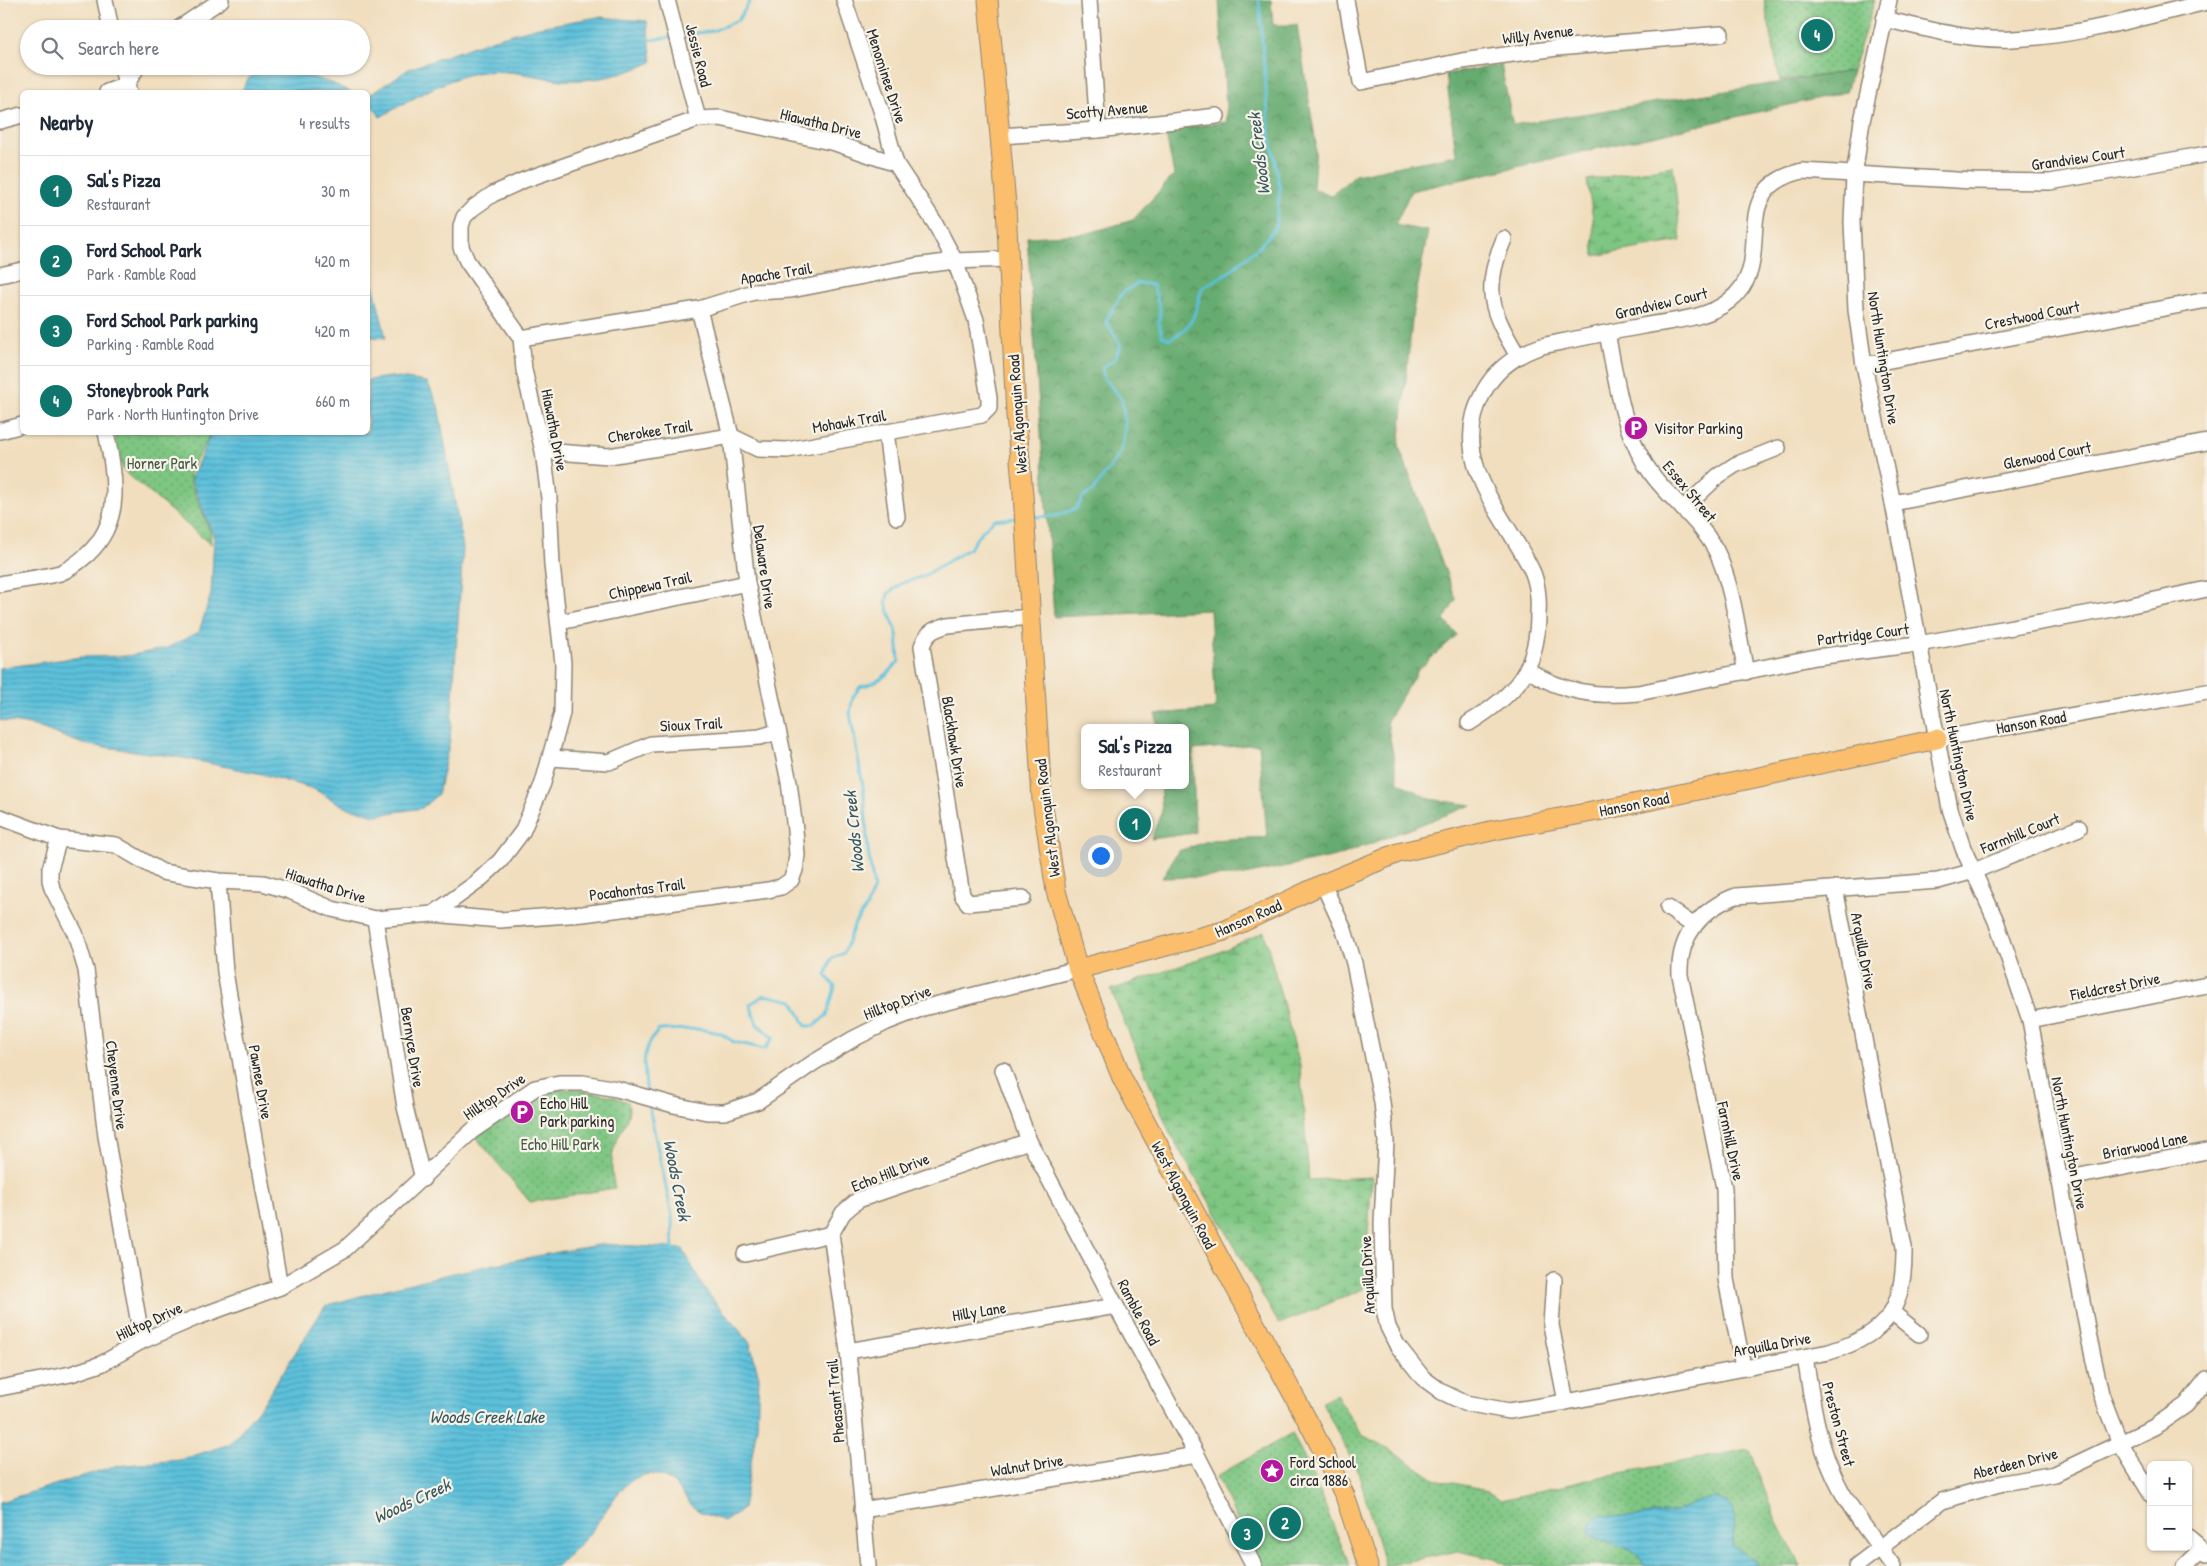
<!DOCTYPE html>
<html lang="en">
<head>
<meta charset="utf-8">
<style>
	:root { --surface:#fff; --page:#f2f2f3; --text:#1f2937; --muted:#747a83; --line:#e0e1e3; --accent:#0f766e }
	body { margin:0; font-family:"Patrick Hand",sans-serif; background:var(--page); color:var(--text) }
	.controls { position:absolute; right:15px; bottom:15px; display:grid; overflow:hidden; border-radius:8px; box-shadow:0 1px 4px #0004 }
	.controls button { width:45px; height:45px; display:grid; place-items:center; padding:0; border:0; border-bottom:1px solid var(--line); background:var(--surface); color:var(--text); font:25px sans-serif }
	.you { position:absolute; left:1100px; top:855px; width:18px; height:18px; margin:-12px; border:4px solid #fff; border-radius:50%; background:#1a73e8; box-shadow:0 0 0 8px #1a73e833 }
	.badge { display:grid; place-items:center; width:32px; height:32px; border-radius:50%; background:var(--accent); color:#fff; font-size:16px; font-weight:700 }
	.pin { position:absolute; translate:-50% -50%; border:2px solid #fff; box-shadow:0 1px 5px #0006 }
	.popup { position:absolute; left:1081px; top:724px; width:108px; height:65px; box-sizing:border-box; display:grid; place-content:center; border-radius:8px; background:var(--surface); filter:drop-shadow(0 1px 4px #0005); font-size:16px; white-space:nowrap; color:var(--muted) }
	.popup b { font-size:19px; color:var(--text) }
	.popup::after { content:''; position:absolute; left:50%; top:100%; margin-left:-10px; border:10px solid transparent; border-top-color:var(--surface) }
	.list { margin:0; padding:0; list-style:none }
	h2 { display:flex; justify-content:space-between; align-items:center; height:65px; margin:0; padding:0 20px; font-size:21px }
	h2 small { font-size:16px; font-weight:400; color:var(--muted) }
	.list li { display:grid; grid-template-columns:32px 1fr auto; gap:15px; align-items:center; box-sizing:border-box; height:70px; padding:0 20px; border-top:1px solid var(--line) }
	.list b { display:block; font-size:19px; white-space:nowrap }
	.list p { margin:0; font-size:16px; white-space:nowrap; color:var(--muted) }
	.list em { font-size:16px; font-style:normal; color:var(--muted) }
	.icon { flex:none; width:28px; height:28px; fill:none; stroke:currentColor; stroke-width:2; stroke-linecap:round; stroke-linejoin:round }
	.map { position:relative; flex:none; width:2207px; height:1566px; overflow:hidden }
	.search { position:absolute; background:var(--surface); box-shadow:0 1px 4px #0004; left:20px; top:20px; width:350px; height:55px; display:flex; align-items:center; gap:12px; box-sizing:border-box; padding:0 18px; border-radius:28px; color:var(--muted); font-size:19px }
	.panel { position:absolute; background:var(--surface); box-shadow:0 1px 4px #0004; left:20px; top:90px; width:350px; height:345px; border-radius:8px }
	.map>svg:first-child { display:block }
</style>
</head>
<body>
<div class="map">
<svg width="2207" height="1566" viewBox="0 0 2207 1566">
	<defs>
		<pattern id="forest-crowns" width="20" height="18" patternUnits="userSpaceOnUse" patternTransform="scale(1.25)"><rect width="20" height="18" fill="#66ab70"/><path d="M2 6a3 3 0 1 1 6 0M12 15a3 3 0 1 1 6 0" fill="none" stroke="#548b5c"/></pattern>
		<pattern id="wetland-marsh" width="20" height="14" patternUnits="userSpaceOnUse" patternTransform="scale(1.25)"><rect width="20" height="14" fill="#7ec682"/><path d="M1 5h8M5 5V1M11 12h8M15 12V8" fill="none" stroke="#67a16b"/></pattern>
		<pattern id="park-dots" width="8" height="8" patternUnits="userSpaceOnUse" patternTransform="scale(1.25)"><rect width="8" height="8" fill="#7ec682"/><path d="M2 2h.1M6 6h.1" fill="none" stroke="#67a16b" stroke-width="1.8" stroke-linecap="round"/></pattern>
		<pattern id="water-rules" width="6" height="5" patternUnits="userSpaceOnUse" patternTransform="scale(1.25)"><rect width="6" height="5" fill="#5dc1db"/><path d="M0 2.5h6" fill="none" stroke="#4d9db2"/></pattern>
	</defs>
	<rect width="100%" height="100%" fill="#f7f3e8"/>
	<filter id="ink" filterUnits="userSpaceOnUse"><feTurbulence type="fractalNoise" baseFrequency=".02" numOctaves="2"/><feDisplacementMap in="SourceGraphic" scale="10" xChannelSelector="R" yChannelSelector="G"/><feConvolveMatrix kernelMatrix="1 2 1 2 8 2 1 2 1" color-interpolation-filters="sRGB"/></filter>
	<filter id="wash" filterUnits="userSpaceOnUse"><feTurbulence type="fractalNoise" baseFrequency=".0096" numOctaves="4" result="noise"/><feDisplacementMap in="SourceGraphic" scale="20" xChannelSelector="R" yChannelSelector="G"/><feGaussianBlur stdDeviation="1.12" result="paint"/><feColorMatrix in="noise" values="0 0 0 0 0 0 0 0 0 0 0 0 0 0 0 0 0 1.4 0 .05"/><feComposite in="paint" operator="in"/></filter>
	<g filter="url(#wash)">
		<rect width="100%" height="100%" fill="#f1debe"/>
		<!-- forest -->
		<polygon fill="url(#forest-crowns)" stroke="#486b4e" points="1219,0 1271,0 1273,25 1297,25 1316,144 1313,189 1331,196 1355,175 1456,155 1446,74 1501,65 1513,125 1852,71 1846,92 1411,191 1395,225 1428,231 1413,311 1399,447 1456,599 1444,620 1457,635 1418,670 1387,721 1398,782 1430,799 1472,805 1341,855 1240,876 1162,878 1178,851 1211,840 1267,837 1259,744 1193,750 1195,833 1151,839 1162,811 1160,785 1185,785 1185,728 1157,728 1156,714 1216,709 1210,610 1054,617 1027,237 1085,234 1133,220 1174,175 1165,130 1227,122"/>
		<!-- wetland -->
		<g fill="url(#wetland-marsh)" stroke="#547856">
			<polygon points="1673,166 1681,241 1594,256 1593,218 1587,180"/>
			<polygon points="1264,932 1300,1066 1309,1180 1372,1177 1364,1289 1279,1324 1170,1133 1111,990 1217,953"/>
		</g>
		<!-- park -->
		<g fill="url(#park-dots)" stroke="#547856">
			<polygon points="1764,0 1875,0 1852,71 1780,81"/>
			<polygon points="114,433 211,433 191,469 190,481 210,531 211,545 123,470"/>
			<path d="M 575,1089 L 613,1096 L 628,1102 C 632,1117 622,1127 616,1142 C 610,1158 611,1172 615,1188 L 530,1202 L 475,1136 L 541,1091 Z"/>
			<polygon points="1336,1395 1362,1435 1393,1451 1434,1479 1482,1489 1502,1500 1600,1477 1749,1449 1775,1516 1801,1566 1511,1566 1494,1559 1458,1551 1385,1566 1358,1472 1322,1402"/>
			<polygon points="1292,1433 1314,1479 1350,1566 1258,1566 1217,1476"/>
		</g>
		<!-- water -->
		<g fill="url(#water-rules)" stroke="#447683">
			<path d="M 598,17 L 647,21 L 652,62 C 624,75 593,82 562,80 C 535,77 510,69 482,72 C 448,76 410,101 380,117 L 368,96 L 409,69 L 494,39 L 539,27 Z"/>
			<path d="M 277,67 L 332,83 L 351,92 L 242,92 C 248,72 258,71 277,67 Z"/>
			<polygon points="368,277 374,288 386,338 371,337 368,331"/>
			<polygon points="391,377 427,382 438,405 463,548 450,740 438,794 422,808 376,815 345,807 314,789 262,774 178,757 83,744 35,726 0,720 0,668 81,657 128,656 167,648 199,632 211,594 214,538 191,479 211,433 368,432 368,380"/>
			<path d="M 604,1244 L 683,1249 L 704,1289 L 750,1343 L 759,1377 L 757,1426 L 743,1509 L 725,1521 C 716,1518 704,1515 696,1509 C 687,1503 682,1490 673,1483 C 632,1453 610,1508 590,1533 C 580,1545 568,1555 557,1566 L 0,1566 L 0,1502 L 115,1466 L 180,1460 L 230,1444 L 264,1402 L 325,1306 C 418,1279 508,1260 604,1244 Z"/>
			<path d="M 1715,1498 C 1740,1503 1735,1526 1732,1545 L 1755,1561 L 1757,1566 L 1644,1566 C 1634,1540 1607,1548 1589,1534 L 1592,1521 L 1600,1515 L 1626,1517 L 1676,1512 L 1699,1501 Z"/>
		</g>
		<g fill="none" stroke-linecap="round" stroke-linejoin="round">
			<!-- stream -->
			<g stroke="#5dc1db" stroke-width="3">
				<polyline points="680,35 713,31 738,20 751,0"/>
				<polyline points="650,40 672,37"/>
				<polyline points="368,110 374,107"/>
				<path d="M 1032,517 L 1055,516 L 1076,509 L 1082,498 L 1093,491 L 1121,452 L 1125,428 L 1122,400 L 1104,378 L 1102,368 L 1114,360 L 1121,345 L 1106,321 L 1122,293 L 1138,283 L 1153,285 L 1160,309 L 1159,323 L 1162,336 L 1170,339 C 1195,326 1195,314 1202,288 L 1229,272 L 1260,246 L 1275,228 L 1280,189 L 1269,128 L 1259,0"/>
				<path d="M 647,1094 C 644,1068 639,1051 659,1030 L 699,1029 L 720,1033 L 734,1042 L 765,1049 L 773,1038 L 757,1024 L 750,1004 L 765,995 L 793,1001 L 806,1026 L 814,1026 L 827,1015 L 835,987 L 826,975 L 831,959 L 844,953 L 855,923 L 866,908 L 874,888 L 868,851 L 864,792 L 850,713 L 853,697 L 860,687 C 878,683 888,675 899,661 L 897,634 L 886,603 L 888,594 L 902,583 L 924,576 L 970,548 L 981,532 L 994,520 L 1018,518"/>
				<polyline points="648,1102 672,1216 673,1251"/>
			</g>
		</g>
	</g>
	<g filter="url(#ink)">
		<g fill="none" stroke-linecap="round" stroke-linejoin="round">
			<!-- minor casing -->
			<g stroke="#8e8474" stroke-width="18">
				<g id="minor">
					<polyline points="105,0 111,29"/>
					<polyline points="667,0 698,119"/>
					<polyline points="844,0 882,113 896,164"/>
					<polyline points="1089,0 1098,130"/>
					<polyline points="1346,0 1361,82 1462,61 1557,48 1721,34"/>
					<polyline points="1889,0 1862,121 1854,176 1852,222 1856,310 1864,365 1893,503 1950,809 1963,848 1996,921 2030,1020 2088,1333 2101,1394 2120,1443 2151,1494"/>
					<path d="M 1884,19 C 1926,29 1970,41 2012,39 C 2078,36 2143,17 2207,2"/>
					<polyline points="178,29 221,0"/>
					<polyline points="121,66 129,92"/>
					<polyline points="126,85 138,66"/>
					<polyline points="107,92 126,85"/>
					<polyline points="0,121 22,115"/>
					<polyline points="999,136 1098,130 1217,116"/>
					<path d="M 1504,239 C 1482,290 1491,311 1518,356"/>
					<polyline points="0,275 22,270"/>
					<path d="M 1607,333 C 1617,382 1622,436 1654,477 C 1674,503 1706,526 1719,557 C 1734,593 1738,634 1746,672"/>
					<polyline points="521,338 699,309 754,292 791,290 915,266 955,261 1008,259"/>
					<polyline points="1864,365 2207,300"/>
					<polyline points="0,431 22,425"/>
					<polyline points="886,432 897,517"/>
					<polyline points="1893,503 2207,442"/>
					<polyline points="1683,509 1718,476 1735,465 1778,448"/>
					<path d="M 0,584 C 20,580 41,578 60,573 C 71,569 80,561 88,554 C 124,520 115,476 106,432"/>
					<polyline points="560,622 747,583"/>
					<path d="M 1528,670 C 1563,693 1597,697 1638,693 L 1816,657 L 1918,644 L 2113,609 L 2207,589"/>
					<path d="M 1469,723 C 1515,695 1538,670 1538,614 C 1539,600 1538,586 1533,573 C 1507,516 1445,461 1484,391 C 1497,368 1517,354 1542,346 C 1576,339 1609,332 1643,326 C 1670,321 1707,319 1729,301 C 1781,261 1721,191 1802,171 L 1973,181 L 2050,182 L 2207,154"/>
					<polyline points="1937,739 2207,692"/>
					<polyline points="551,758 609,762 651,744 734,739 760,737 777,732"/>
					<polyline points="0,817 59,839 116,845 162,872 218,881 263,883 290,891 332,909 375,919 433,914 476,883 500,861 522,832 543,783 562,713 563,663 552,565 549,498 543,451 524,370 521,338 467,261 461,247 461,226 464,217 473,208 493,194 524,180 698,119 720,118 835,143 896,164 935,223 955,261 976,320 989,398 989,408 982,415 787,450 758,449 731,436 609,456 543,451"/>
					<polyline points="59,839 50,869 50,880 52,888 75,933 86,970 106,1136 142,1341"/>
					<polyline points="218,881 225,972 280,1287"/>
					<path d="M 1323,884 L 1344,930 L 1354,963 L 1382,1102 L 1386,1141 L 1382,1223 L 1384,1309 L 1388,1327 L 1397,1345 L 1423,1378 L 1442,1392 L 1465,1403 L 1509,1411 L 1566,1402 L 1829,1352 C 1888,1334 1905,1308 1904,1247 L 1835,888"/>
					<path d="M 1023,898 L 968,903 L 962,895 L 922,646 C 927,632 934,629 948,625 L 1030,617"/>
					<polyline points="1668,908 1694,926"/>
					<polyline points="433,914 500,920 583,914 768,890 781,887 791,880 795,870 797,855 795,830 789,782 747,583 731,436 699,309"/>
					<polyline points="375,919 405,1107 423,1179"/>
					<polyline points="2030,1020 2207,985"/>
					<polyline points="1003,1070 1029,1141 1116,1306 1197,1455 1254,1566"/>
					<polyline points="2059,1180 2207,1151"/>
					<polyline points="831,1234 848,1351 868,1566"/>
					<polyline points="745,1254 831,1234 843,1213 858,1200 1029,1141"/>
					<polyline points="1554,1280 1551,1325 1566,1402"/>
					<polyline points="1893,1313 1919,1334"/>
					<polyline points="848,1351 1116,1306"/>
					<path d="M 1805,1357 C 1811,1393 1816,1435 1831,1469 C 1845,1504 1871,1535 1893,1566"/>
					<path d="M 1743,1367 L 1726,1279 L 1724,1188 L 1680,975 C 1678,937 1701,909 1736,896 L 1938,881 L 1974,871 L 2079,828"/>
					<polyline points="0,1388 71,1374 101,1364 142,1341 195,1318 280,1287 345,1249 472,1131 535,1088 559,1083 583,1083 617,1089 674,1105 707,1112 725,1112 758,1101 813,1063 853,1039 887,1022 923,1008 1078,969"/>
					<polyline points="862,1510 1197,1455"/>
					<polyline points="2188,1538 2207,1554"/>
					<polyline points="1856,1566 1942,1501 2003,1483 2055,1474 2154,1427 2186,1405 2207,1379"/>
					<polyline points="2185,1566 2201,1550"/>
				</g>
			</g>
			<!-- major casing -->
			<g stroke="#8e8474" stroke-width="21">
				<g id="major">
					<polyline points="988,0 1006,205 1016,416 1023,494 1042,800 1056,891 1078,969 1122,1078 1312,1429 1345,1496 1368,1566"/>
					<polyline points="1078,969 1224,931 1323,884 1398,853 1495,830 1624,806 1937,739"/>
				</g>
			</g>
			<!-- minor -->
			<use href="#minor" stroke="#fff" stroke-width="15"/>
			<!-- major -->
			<use href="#major" stroke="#fabe6d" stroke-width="19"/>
		</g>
	</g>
	<!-- icons -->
	<defs>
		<g id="parking-disc" transform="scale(1.25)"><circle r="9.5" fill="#b5179e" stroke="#f7f3e8"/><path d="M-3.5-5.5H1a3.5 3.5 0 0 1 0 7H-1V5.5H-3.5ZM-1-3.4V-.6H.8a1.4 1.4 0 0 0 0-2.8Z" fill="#fff"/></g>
		<g id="sight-disc" transform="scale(1.25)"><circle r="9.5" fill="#b5179e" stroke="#f7f3e8"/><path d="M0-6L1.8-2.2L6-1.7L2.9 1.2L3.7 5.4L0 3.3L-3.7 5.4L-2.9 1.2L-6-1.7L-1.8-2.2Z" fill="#fff"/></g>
	</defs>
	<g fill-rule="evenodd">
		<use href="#parking-disc" x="1636" y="428"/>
		<use href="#parking-disc" x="522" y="1112"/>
		<use href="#sight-disc" x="1272" y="1471"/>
	</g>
	<g text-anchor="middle" stroke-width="4.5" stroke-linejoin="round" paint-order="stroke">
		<!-- street labels -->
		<g font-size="16" fill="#2b2b2b" stroke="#f7f3e8">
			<text transform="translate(1538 34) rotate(-7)" y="6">Willy Avenue</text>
			<text transform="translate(699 55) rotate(76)" y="6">Jessie Road</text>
			<text transform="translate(887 76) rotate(72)" y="6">Menominee Drive</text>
			<text transform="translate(1107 110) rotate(-5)" y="6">Scotty Avenue</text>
			<text transform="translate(821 123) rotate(14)" y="6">Hiawatha Drive</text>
			<text transform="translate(2078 158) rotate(-8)" y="6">Grandview Court</text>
			<text transform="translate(776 273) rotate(-9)" y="6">Apache Trail</text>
			<text transform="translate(1661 303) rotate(-13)" y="6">Grandview Court</text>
			<text transform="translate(2032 315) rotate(-11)" y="6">Crestwood Court</text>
			<text transform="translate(1884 358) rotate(81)" y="6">North Huntington Drive</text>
			<text transform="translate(1017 414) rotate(-94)" y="6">West Algonquin Road</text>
			<text transform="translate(849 421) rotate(-10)" y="6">Mohawk Trail</text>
			<text transform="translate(555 430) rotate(79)" y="6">Hiawatha Drive</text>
			<text transform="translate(650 431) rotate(-8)" y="6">Cherokee Trail</text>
			<text transform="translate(2047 455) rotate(-11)" y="6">Glenwood Court</text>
			<text transform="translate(1690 491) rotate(50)" y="6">Essex Street</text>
			<text transform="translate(765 567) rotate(82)" y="6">Delaware Drive</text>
			<text transform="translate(650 585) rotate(-12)" y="6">Chippewa Trail</text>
			<text transform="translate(1863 634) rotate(-7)" y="6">Partridge Court</text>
			<text transform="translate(2031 722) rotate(-10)" y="6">Hanson Road</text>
			<text transform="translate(691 724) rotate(-3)" y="6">Sioux Trail</text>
			<text transform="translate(955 742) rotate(81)" y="6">Blackhawk Drive</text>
			<text transform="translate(1959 755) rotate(78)" y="6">North Huntington Drive</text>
			<text transform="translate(1634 804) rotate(-11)" y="6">Hanson Road</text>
			<text transform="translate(1047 818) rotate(-97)" y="6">West Algonquin Road</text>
			<text transform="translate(2020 833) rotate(-22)" y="6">Farmhill Court</text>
			<text transform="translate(326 885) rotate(18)" y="6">Hiawatha Drive</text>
			<text transform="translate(637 889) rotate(-7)" y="6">Pocahontas Trail</text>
			<text transform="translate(1248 918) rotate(-24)" y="6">Hanson Road</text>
			<text transform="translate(1864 951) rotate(79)" y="6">Arquilla Drive</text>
			<text transform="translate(2115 986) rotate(-11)" y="6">Fieldcrest Drive</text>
			<text transform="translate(897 1002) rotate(-21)" y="6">Hilltop Drive</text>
			<text transform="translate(413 1047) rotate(81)" y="6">Bernyce Drive</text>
			<text transform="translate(261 1082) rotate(80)" y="6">Pawnee Drive</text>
			<text transform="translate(117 1085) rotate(83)" y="6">Cheyenne Drive</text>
			<text transform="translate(494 1096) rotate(-34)" y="6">Hilltop Drive</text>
			<text transform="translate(1731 1141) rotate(78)" y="6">Farmhill Drive</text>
			<text transform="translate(2070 1143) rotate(79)" y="6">North Huntington Drive</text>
			<text transform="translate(2145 1145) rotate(-11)" y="6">Briarwood Lane</text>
			<text transform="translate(890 1172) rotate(-21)" y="6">Echo Hill Drive</text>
			<text transform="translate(1184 1195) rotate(62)" y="6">West Algonquin Road</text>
			<text transform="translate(1367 1275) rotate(-93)" y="6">Arquilla Drive</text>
			<text transform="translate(979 1311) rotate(-9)" y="6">Hilly Lane</text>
			<text transform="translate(1139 1312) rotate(62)" y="6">Ramble Road</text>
			<text transform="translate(149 1321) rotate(-25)" y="6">Hilltop Drive</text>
			<text transform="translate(1772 1344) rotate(-10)" y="6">Arquilla Drive</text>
			<text transform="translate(835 1401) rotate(-95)" y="6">Pheasant Trail</text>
			<text transform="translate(1839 1424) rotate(75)" y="6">Preston Street</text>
			<text transform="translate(2015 1463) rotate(-14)" y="6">Aberdeen Drive</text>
			<text transform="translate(1027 1465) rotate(-9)" y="6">Walnut Drive</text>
		</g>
		<!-- poi labels -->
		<g font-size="16" fill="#2b2b2b" stroke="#f7f3e8" text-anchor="start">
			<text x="1654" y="434">Visitor Parking</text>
			<text x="540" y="1109">Echo Hill<tspan x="540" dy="18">Park parking</tspan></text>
			<text x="1290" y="1468">Ford School<tspan x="1290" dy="18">circa 1886</tspan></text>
		</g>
		<!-- park labels -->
		<g font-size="16" fill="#445a45" stroke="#f7f3e8">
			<text x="162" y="469">Horner Park</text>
			<text x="560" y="1150">Echo Hill Park</text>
		</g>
		<!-- water labels -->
		<g font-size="18" font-style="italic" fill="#3a5860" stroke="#f7f3e8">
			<text transform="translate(1259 154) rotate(-97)" y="6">Woods Creek</text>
			<text transform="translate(854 832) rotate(-96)" y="6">Woods Creek</text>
			<text transform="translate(677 1180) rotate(79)" y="6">Woods Creek</text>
			<text x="487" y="1423">Woods Creek Lake</text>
			<text transform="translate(412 1501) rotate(-25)" y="6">Woods Creek</text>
		</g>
	</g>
</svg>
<div class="controls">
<button>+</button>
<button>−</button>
</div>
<div class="you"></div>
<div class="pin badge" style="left:1135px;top:824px">1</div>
<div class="popup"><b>Sal's Pizza</b>Restaurant</div>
<div class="pin badge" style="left:1285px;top:1523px">2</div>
<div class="pin badge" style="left:1247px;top:1534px">3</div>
<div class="pin badge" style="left:1817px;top:35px">4</div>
<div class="search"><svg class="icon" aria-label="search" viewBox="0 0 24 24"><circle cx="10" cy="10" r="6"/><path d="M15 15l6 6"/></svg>Search here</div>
<section class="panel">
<h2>Nearby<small>4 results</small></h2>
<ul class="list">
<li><span class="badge">1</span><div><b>Sal's Pizza</b><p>Restaurant</p></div><em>30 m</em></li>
<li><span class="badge">2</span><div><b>Ford School Park</b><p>Park · Ramble Road</p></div><em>420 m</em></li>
<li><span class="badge">3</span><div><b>Ford School Park parking</b><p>Parking · Ramble Road</p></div><em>420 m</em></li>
<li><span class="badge">4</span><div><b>Stoneybrook Park</b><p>Park · North Huntington Drive</p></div><em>660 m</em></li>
</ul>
</section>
</div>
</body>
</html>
